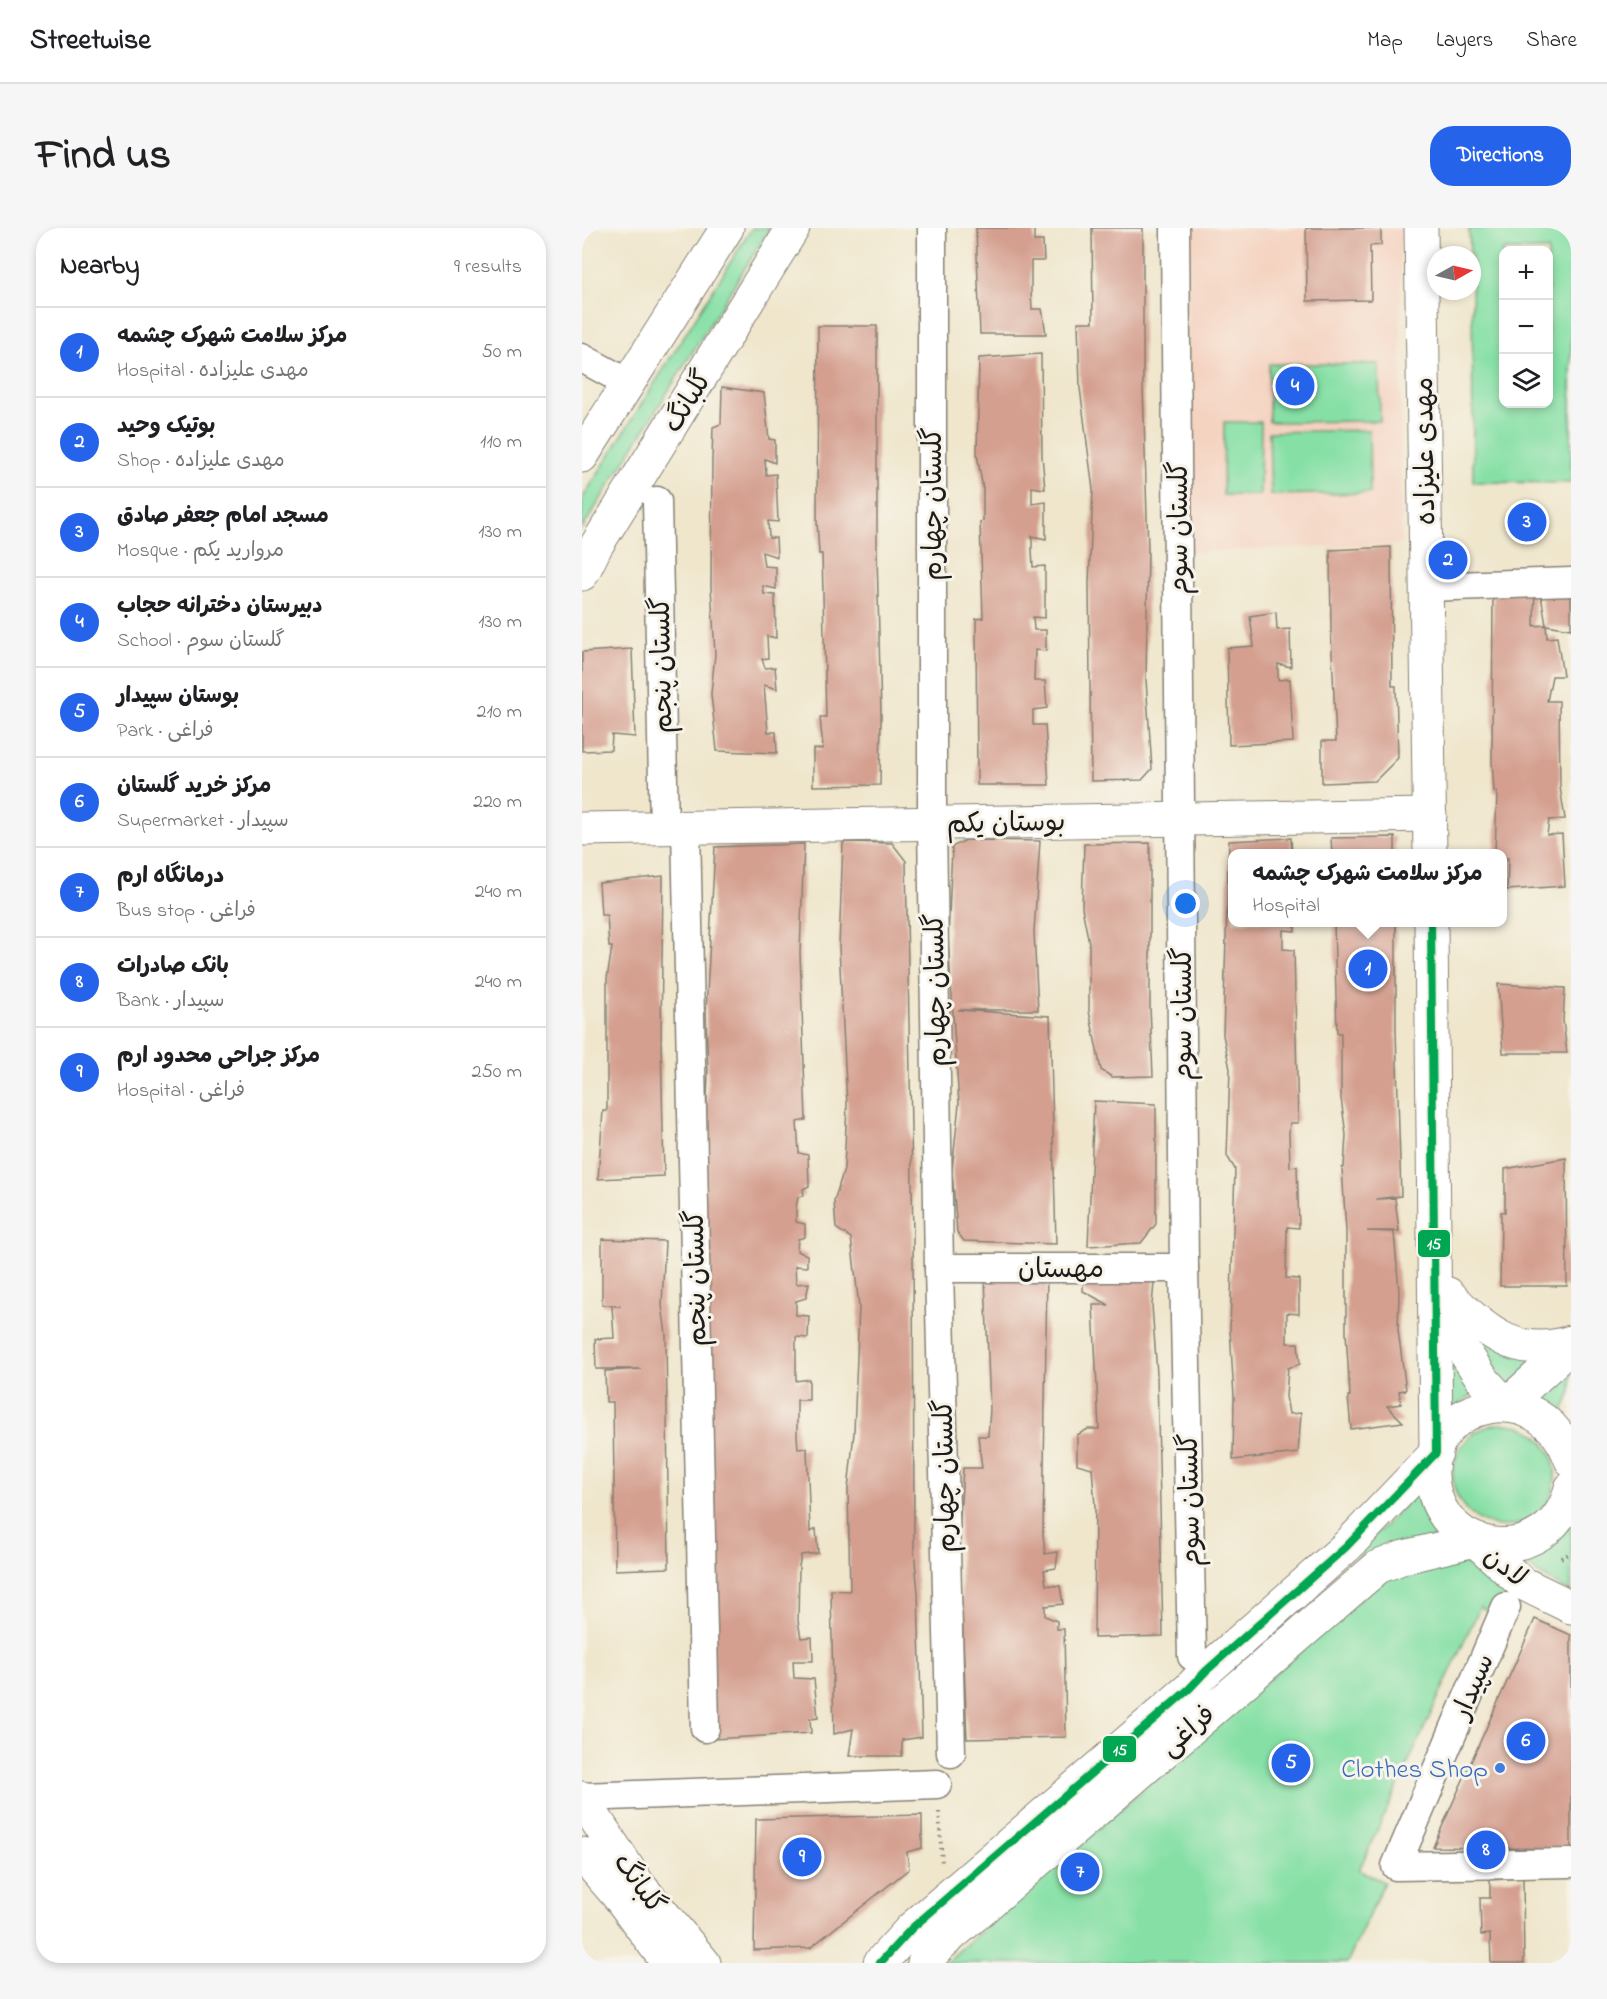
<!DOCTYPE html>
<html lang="en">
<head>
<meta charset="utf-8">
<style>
	:root { --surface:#fff; --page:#f6f6f6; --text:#202124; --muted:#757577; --line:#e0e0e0; --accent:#2563eb }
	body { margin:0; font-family:"Indie Flower","Playpen Sans Arabic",sans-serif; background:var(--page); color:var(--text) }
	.controls { position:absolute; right:18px; top:18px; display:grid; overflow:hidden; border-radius:12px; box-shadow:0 3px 9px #0003 }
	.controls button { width:54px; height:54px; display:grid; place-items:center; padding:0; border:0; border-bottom:2px solid var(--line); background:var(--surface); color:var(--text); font:30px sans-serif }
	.compass { position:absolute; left:845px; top:18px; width:54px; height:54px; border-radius:50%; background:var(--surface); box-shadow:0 3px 9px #0003; rotate:82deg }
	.you { position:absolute; left:604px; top:676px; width:21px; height:21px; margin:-15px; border:4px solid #fff; border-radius:50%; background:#1a73e8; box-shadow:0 0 0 9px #1a73e833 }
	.badge { display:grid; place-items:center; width:39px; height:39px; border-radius:50%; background:var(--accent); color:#fff; font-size:20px; font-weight:700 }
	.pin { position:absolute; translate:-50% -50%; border:3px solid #fff; box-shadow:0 2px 6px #0006 }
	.popup { position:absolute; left:646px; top:621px; width:279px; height:78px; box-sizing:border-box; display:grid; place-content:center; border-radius:12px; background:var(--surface); filter:drop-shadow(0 2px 4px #0005); font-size:20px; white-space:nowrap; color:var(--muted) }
	.popup b { font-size:22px; color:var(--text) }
	.popup::after { content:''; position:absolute; left:50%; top:100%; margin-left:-12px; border:12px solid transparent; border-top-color:var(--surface) }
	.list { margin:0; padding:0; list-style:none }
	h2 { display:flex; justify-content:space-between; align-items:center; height:78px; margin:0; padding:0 24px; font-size:26px }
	h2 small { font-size:20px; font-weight:400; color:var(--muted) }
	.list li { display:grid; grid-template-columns:39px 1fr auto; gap:18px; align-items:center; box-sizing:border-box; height:90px; padding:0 24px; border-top:2px solid var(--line) }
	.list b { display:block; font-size:22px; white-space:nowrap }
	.list p { margin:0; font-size:20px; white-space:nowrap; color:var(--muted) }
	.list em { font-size:20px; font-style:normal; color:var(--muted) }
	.icon { flex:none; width:33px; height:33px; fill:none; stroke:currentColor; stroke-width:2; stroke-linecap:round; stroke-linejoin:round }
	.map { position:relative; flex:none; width:989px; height:1735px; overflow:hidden; border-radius:24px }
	header { display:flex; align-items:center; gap:36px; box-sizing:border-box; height:84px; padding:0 30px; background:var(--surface); border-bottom:2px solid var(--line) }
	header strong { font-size:28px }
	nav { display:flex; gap:33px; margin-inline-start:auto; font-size:21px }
	.intro { display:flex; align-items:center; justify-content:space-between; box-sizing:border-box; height:144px; padding:0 36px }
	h1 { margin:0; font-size:42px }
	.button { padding:15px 27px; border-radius:24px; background:var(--accent); color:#fff; font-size:21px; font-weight:700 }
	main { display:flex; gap:36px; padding:0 36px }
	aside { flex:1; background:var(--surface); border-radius:24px; box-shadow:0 3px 9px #0003 }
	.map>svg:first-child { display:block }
</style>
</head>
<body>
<header>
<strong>Streetwise</strong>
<nav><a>Map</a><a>Layers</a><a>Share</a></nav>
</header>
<div class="intro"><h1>Find us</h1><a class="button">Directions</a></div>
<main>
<aside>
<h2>Nearby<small>9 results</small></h2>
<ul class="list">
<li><span class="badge">1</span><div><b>مرکز سلامت شهرک چشمه</b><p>Hospital · مهدی علیزاده</p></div><em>50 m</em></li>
<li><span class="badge">2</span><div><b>بوتیک وحید</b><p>Shop · مهدی علیزاده</p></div><em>110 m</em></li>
<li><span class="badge">3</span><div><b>مسجد امام جعفر صادق</b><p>Mosque · مروارید یکم</p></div><em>130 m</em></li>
<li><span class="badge">4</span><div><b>دبیرستان دخترانه حجاب</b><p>School · گلستان سوم</p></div><em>130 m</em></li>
<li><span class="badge">5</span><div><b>بوستان سپیدار</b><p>Park · فراغی</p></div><em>210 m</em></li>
<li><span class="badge">6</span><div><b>مرکز خرید گلستان</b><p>Supermarket · سپیدار</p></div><em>220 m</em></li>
<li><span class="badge">7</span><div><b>درمانگاه ارم</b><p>Bus stop · فراغی</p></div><em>240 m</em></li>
<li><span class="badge">8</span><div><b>بانک صادرات</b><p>Bank · سپیدار</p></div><em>240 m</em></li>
<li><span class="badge">9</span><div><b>مرکز جراحی محدود ارم</b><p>Hospital · فراغی</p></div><em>250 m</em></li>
</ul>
</aside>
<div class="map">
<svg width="989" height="1735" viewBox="0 0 989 1735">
	<rect width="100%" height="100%" fill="#f7f3e8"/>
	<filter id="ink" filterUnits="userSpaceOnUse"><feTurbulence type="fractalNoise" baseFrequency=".0167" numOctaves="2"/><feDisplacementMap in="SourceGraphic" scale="12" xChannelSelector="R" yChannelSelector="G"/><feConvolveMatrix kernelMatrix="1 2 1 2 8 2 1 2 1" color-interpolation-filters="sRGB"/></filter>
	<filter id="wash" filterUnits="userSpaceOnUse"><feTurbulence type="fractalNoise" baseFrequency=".008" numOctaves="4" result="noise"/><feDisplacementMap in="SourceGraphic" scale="24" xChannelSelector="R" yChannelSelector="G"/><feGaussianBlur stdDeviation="1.35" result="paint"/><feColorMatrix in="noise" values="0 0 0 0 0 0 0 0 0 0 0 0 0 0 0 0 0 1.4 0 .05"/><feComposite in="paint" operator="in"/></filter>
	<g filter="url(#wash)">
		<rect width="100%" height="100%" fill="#efe6cc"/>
		<!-- built -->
		<polygon fill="#f5d3c1" points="605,0 819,0 819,316 608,324"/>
		<!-- green -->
		<g fill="#86e0a6" stroke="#517e61" stroke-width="1.5" fill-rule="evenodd">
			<polygon points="170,0 188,0 0,301 0,271"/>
			<path d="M 887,0 L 989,0 L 989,255 L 891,254 L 890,27 L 888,27 ZM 966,22 L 966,176 L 921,176 L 921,22 Z"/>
			<polygon points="687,136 797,136 798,193 687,194"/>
			<polygon points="642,194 679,194 678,267 641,267"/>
			<polygon points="787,202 788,265 689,267 687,204"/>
			<polygon points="891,1107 969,1127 923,1159"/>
			<polygon points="859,1109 894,1164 861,1187"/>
			<polygon points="989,1138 989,1163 980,1186 950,1168"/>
			<circle cx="922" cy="1247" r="51"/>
			<polygon points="842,1257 863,1306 774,1336 780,1321"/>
			<polygon points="986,1296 989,1302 989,1365 929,1329"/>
			<polygon points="866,1332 887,1337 929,1359 915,1388 898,1379 777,1642 802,1654 765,1735 363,1735 804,1348"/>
		</g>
		<g id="blocks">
			<!-- building -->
			<g fill="#d49f8f">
				<polygon points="394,0 452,0 452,13 461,13 462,33 449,33 449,64 450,81 460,81 464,106 398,106"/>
				<polygon points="510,0 561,0 561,157 566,321 564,452 570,541 560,552 509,553 507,354 511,262 498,160 496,94 511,94"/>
				<polygon points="724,0 799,0 799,17 788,18 789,72 725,73"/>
				<polygon points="236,98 295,98 295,326 299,488 298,557 231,558 231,521 241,521 238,489 244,489 240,326 237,326 235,293"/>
				<polygon points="459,126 460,228 463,261 450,259 450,276 464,274 464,311 450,308 450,322 451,339 463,338 463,390 451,389 452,402 464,402 464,423 453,422 452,453 463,453 465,480 451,482 451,497 463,497 467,557 395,557 394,391 401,390 398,294 401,293 401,261 395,226 397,130"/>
				<polygon points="140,159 182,165 187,211 193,212 193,235 183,231 184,247 194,246 196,294 186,293 187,310 194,310 195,329 180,324 182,338 194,339 194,361 181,358 182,366 193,367 194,410 185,408 186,430 180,431 183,440 193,439 195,461 182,457 186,504 194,504 195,525 135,523 129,466 133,426 129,359 130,232 131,199 139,196"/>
				<polygon points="809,319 810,458 814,458 816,530 793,553 740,555 740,513 754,513 749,402 748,322"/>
				<polygon points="953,355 952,398 964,397 958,361 989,361 989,401 964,397 965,410 975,409 981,448 970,448 965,473 977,473 978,559 983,591 967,592 965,607 980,606 983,658 925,662 926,630 921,630 921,626 913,626 915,564 912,564 910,534 911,361"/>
				<polygon points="694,384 695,402 708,401 709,439 696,436 696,452 708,451 711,514 647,517 645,420 672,418 668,388"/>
				<polygon points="50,421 53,509 30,507 29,522 0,523 0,424"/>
				<polygon points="813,609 813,626 750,626 749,610"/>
				<polygon points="709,610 710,626 651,626 651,694 713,694 713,703 701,702 701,721 712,722 716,895 708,895 707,904 708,939 715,938 717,1000 705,999 704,1050 717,1051 717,1086 705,1085 705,1115 716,1115 718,1136 706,1140 704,1168 707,1186 719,1185 716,1225 651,1232 652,1169 648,1101 653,941 645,928 648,841 641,807 647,613"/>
				<polygon points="384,612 458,613 452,704 456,782 376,782 468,788 474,1016 382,1013 375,1004 370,943 377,876 366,711 370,619"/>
				<polygon points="261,614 310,615 324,633 331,1007 332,1322 336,1365 340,1509 320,1512 320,1528 267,1528 271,1501 252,1506 249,1362 268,1363 266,1261 272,1205 277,1078 269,1010 254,1000 252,973 262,941 265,877 257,719"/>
				<polygon points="568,615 568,779 571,848 530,849 519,842 507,783 507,715 500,680 502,616"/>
				<polygon points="222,616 218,725 224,892 215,894 217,925 226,927 227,958 221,961 222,968 216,969 214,979 214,994 223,996 223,1009 216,1011 215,1023 225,1027 225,1039 213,1038 214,1056 227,1055 224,1070 214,1073 214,1087 227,1088 226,1110 214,1109 214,1153 227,1151 227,1172 215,1172 215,1207 216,1221 225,1220 228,1304 234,1301 236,1325 219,1327 217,1339 216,1393 219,1410 230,1409 231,1433 211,1433 212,1450 232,1451 236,1490 228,1491 229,1505 131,1511 128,1477 122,941 126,846 124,784 133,619"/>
				<polygon points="81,648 79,814 82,948 16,951 21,883 25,883 25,751 30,719 27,719 25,687 19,687 17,655"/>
				<polygon points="752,694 814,694 814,802 819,968 794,971 813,970 817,1003 785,1003 812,1004 817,1063 816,1102 824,1162 817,1163 819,1176 805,1178 821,1194 769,1201 766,1168 768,1168 764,1105 764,1003 760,940 762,939 764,907 759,870 759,805 755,805"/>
				<polygon points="916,756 983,760 981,792 985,825 921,825"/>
				<polygon points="512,873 574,876 574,996 559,1015 506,1018"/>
				<polygon points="984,930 985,1058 918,1058 919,984 923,984 923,941"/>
				<polygon points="20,1011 83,1013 80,1077 84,1106 87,1340 33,1342 31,1174 24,1174 23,1143 59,1141 14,1141 13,1111 32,1110 30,1078 39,1078 20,1077"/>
				<polygon points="465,1044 461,1306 463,1326 476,1324 474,1340 462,1342 464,1357 478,1358 481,1376 463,1378 463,1388 475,1393 475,1401 482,1401 484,1509 385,1511 377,1306 381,1240 400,1240 396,1208 406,1208 408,1182 403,1049"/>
				<polygon points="573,1044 570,1077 575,1146 581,1408 512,1410 513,1278 510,1240 495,1236 495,1207 506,1201 517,1201 511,1077 527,1077 501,1063 502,1045"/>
				<polygon points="953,1391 989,1407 989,1621 851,1619"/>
				<polygon points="340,1587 340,1620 325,1624 327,1641 228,1720 172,1722 174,1591"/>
				<polygon points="941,1650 942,1735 909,1735 908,1706 899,1707 898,1670 908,1670 908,1652"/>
			</g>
		</g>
	</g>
	<g filter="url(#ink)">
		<use href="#blocks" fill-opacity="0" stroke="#868174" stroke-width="1.5"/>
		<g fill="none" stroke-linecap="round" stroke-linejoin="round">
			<!-- minor casing -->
			<g stroke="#868174" stroke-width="31">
				<g id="minor">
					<polyline points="350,0 350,596 357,1040 369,1525"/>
					<polyline points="593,0 602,1040 610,1428"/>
					<polyline points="0,130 46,155"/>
					<polyline points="75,273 82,600"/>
					<polyline points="844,359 989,354"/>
					<polyline points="104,600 123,1500"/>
					<polyline points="357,1040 602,1040"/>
					<polyline points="924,1379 814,1638 989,1635"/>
					<polyline points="0,1569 355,1556"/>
				</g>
			</g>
			<!-- tertiary casing -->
			<g stroke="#868174" stroke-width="35">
				<g id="tertiary">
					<polyline points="839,0 848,626"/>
					<polyline points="0,228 145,0"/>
					<polyline points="0,346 14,318 211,0"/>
					<polyline points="0,601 848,587"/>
					<path d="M 866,1066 C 904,1104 933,1131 989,1114"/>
					<polyline points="866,1070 878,1117 901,1152 924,1177 989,1118"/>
					<path d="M 989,1232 C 959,1145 846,1172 850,1248 C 855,1332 970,1342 989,1260"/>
					<polyline points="0,1570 56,1656 122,1735"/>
					<polyline points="0,1626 38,1670 86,1735"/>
					<polyline points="298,1735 330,1700 607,1461 624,1443 764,1319 854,1225 849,694"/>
					<polyline points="342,1735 358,1717 796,1339 822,1329 893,1312 940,1355 989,1379"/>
				</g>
			</g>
			<!-- path -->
			<g stroke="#868174" stroke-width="4" stroke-dasharray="1.5 4.5" stroke-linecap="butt">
				<polyline points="979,1330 989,1325"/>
				<polyline points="357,1584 360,1636"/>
			</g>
			<!-- minor -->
			<use href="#minor" stroke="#fff" stroke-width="28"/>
			<!-- tertiary -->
			<use href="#tertiary" stroke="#fff" stroke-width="33"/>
			<!-- bus-1 casing -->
			<g stroke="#f7f3e8" stroke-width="12">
				<polyline id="bus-1" points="298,1735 330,1700 607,1461 624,1443 764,1319 854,1225 849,694"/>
			</g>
			<!-- bus-1 -->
			<use href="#bus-1" stroke="#00a651" stroke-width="8"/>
		</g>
	</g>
	<!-- markers -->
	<circle fill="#3f7fe0" stroke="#f7f3e8" stroke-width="2" cx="918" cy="1540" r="6"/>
	<g text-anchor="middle" stroke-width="6" stroke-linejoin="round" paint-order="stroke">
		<!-- street labels -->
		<g font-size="27" fill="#1c1c1c" stroke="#f7f3e8">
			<text transform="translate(105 173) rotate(-58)" y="9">گلبانگ</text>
			<text transform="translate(842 223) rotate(-91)" y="9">مهدی علیزاده</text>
			<text transform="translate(350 276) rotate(-90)" y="9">گلستان چهارم</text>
			<text transform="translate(596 300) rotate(-90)" y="9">گلستان سوم</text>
			<text transform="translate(79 437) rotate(-91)" y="9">گلستان پنجم</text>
			<text transform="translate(424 594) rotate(-1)" y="9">بوستان یکم</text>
			<text transform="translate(353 762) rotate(-91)" y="9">گلستان چهارم</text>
			<text transform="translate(600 786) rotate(-90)" y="9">گلستان سوم</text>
			<text x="479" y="1049">مهستان</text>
			<text transform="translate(113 1050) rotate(-91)" y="9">گلستان پنجم</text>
			<text transform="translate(362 1248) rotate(-91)" y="9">گلستان چهارم</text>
			<text transform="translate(607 1272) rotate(-91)" y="9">گلستان سوم</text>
			<text transform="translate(924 1338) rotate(39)" y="9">لادن</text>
			<text transform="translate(890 1458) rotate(-67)" y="9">سپیدار</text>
			<text transform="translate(605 1502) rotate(-41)" y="9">فراغی</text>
			<text transform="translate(58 1655) rotate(54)" y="9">گلبانگ</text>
		</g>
		<!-- shop labels -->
		<g font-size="27" fill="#366cbe" stroke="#f7f3e8" text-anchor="end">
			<text x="906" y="1549">Clothes Shop</text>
		</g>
	</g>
	<g stroke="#f7f3e8" stroke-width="2">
		<rect x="835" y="1001" width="34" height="29" rx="6" fill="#00a651"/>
		<rect x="520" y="1507" width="35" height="28" rx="6" fill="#00a651"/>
	</g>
	<g font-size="16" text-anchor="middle" font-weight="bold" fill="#fff">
		<text x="852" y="1021">15</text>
		<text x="538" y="1527">15</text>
	</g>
</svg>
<div class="controls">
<button>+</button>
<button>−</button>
<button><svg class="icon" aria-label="layers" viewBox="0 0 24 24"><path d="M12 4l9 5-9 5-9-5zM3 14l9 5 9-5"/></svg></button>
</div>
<svg class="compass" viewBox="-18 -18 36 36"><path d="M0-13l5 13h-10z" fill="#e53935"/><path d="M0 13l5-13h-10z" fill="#757577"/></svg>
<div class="you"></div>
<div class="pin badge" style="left:786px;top:741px">1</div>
<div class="popup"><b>مرکز سلامت شهرک چشمه</b>Hospital</div>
<div class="pin badge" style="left:866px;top:332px">2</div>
<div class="pin badge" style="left:945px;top:294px">3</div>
<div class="pin badge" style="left:713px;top:158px">4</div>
<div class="pin badge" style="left:709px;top:1535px">5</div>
<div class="pin badge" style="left:944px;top:1513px">6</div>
<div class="pin badge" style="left:498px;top:1644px">7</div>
<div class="pin badge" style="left:904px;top:1622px">8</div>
<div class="pin badge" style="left:220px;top:1629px">9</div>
</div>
</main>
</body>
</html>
